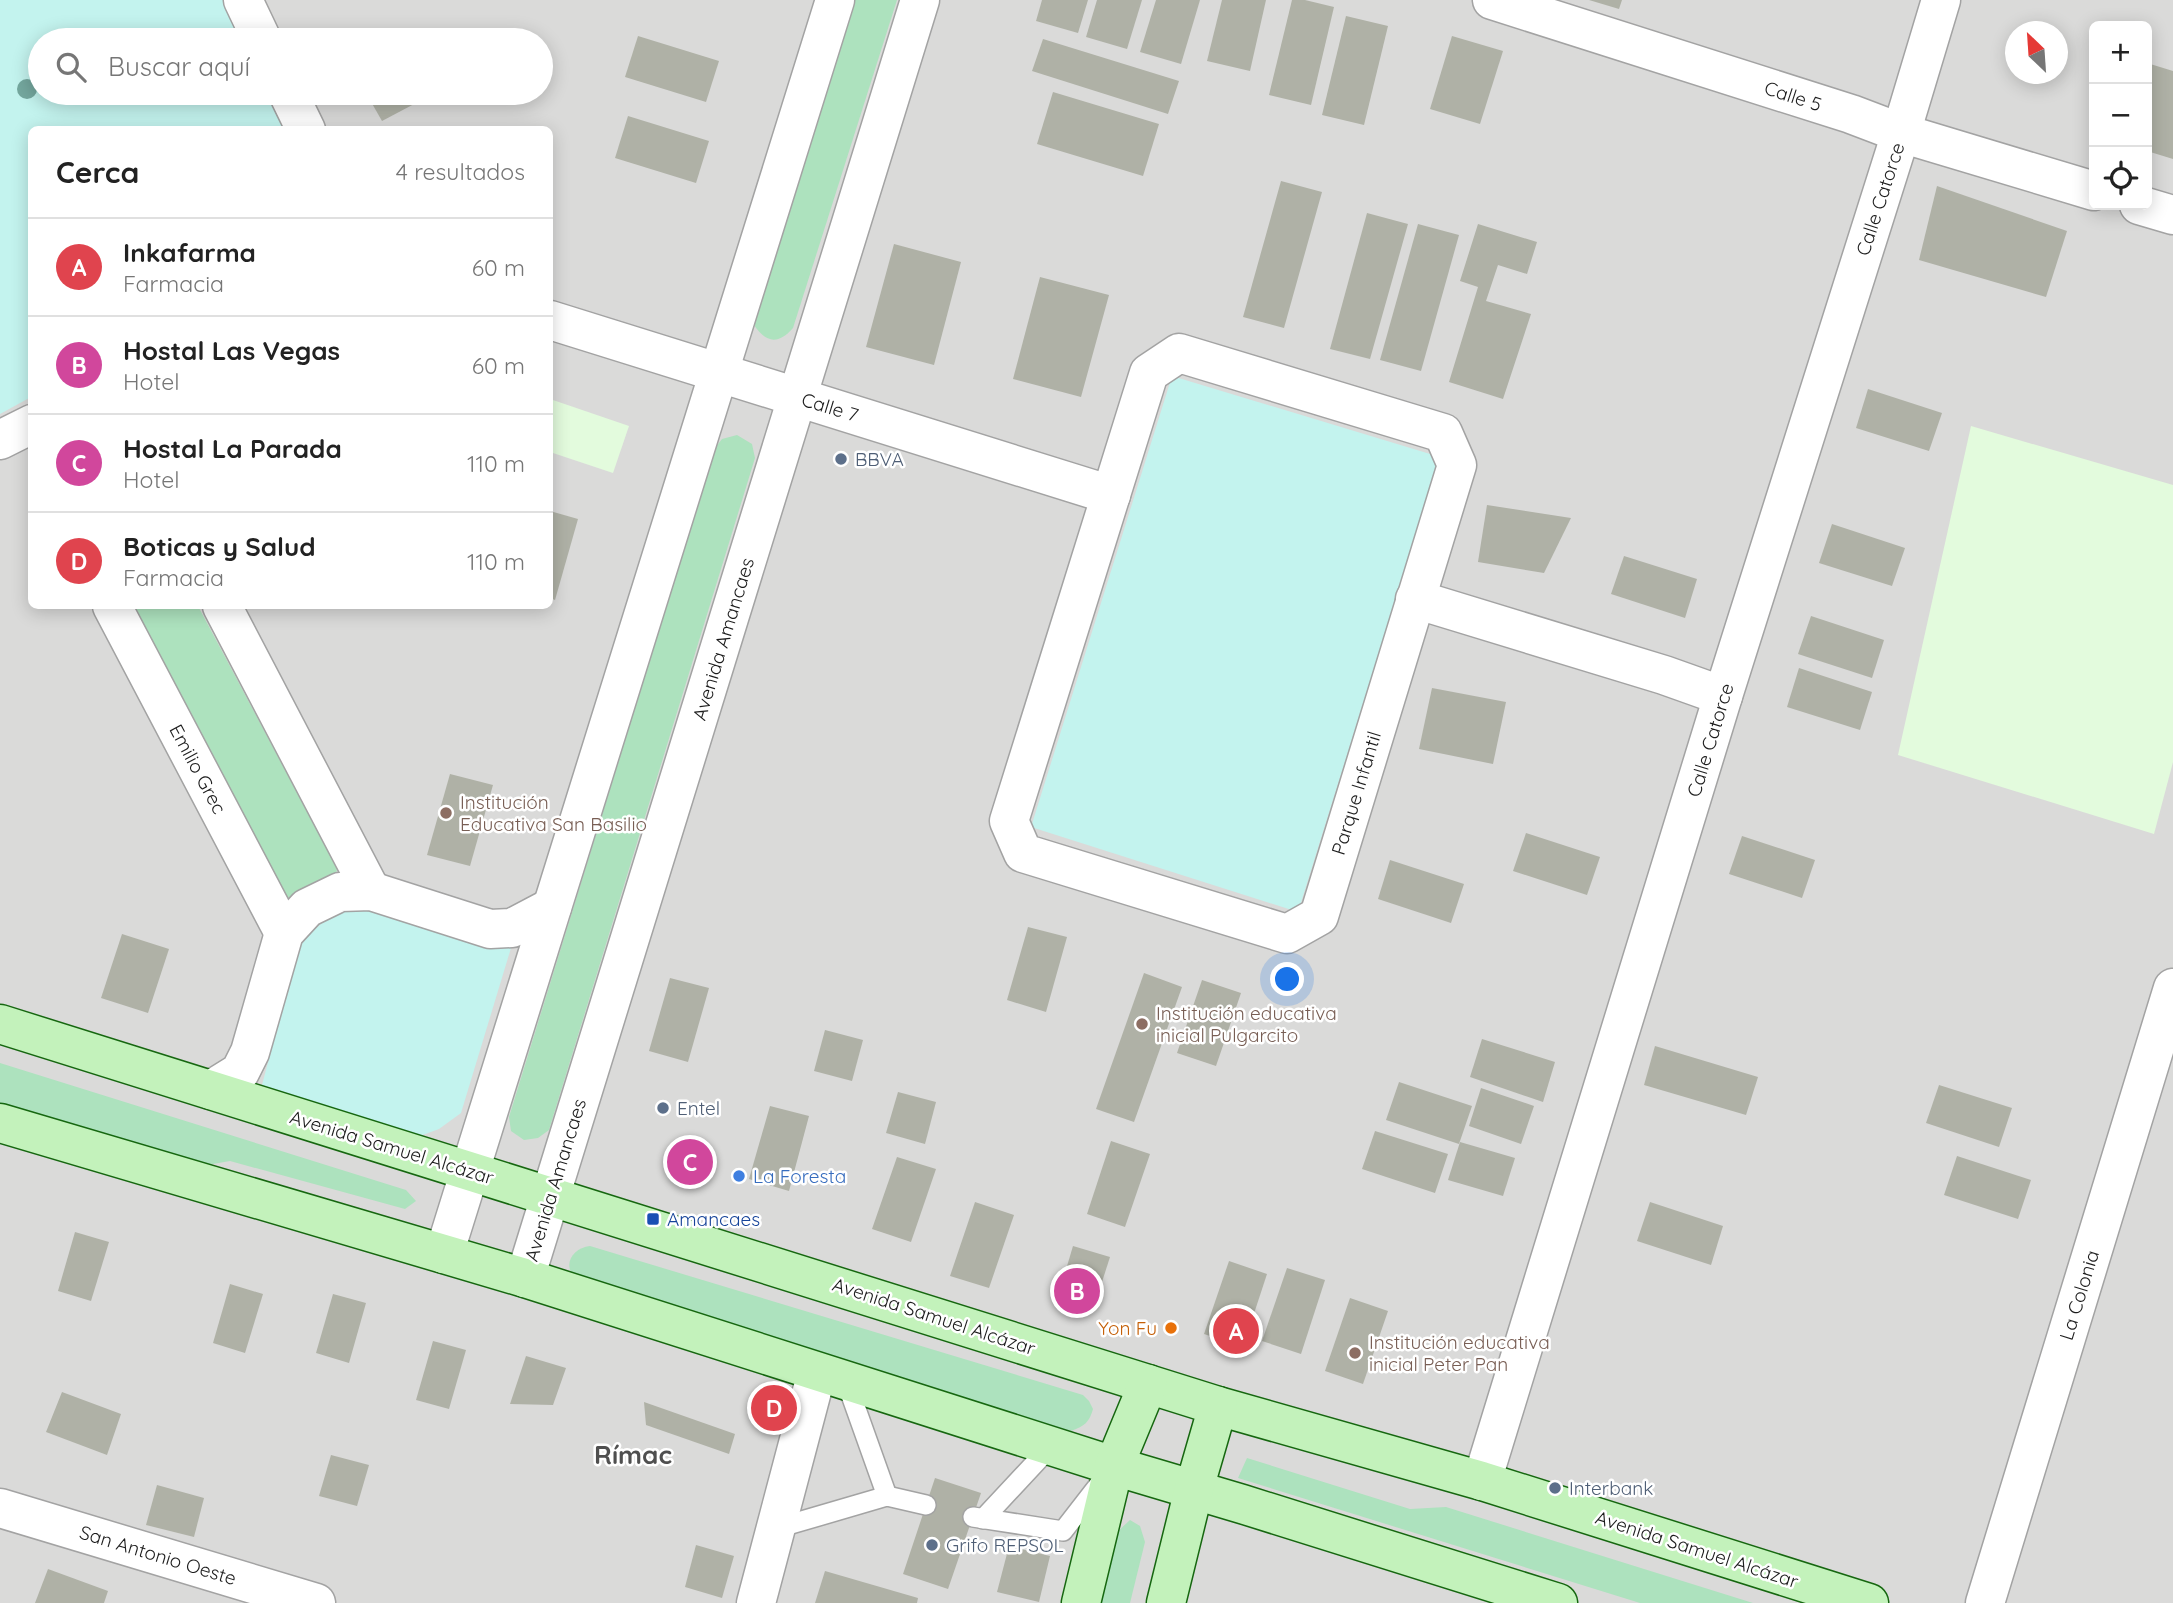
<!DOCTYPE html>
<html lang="es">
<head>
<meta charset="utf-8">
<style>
	:root { --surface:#fff; --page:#f6f6f6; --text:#222; --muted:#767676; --line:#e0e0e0; --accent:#1a73e8 }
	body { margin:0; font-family:Quicksand,sans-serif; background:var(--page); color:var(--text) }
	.controls { position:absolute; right:21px; top:21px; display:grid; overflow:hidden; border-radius:10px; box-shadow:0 4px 18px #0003 }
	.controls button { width:63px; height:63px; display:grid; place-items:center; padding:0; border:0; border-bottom:2px solid var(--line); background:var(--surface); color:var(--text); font:35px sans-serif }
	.compass { position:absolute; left:2005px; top:21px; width:63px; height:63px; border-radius:50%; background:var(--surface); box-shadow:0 4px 18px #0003; rotate:335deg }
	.you { position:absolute; left:1288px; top:980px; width:24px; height:24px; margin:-18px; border:5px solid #fff; border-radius:50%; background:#1a73e8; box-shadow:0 0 0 10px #1a73e833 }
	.badge { display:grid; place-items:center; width:46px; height:46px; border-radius:50%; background:var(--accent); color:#fff; font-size:23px; font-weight:700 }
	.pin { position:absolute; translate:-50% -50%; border:4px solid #fff; box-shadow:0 2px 7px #0006 }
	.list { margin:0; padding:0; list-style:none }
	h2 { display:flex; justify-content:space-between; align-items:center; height:91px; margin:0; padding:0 28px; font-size:30px }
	h2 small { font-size:23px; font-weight:400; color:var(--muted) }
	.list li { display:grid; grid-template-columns:46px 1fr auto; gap:21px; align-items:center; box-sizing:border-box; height:98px; padding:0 28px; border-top:2px solid var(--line) }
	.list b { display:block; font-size:26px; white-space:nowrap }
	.list p { margin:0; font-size:23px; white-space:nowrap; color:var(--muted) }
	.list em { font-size:23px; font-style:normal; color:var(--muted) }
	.icon { flex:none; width:38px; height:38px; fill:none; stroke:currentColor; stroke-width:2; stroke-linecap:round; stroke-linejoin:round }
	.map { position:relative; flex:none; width:2173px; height:1603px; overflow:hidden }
	.search { position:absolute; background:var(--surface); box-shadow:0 4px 18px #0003; left:28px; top:28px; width:525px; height:77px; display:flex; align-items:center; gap:18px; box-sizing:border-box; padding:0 24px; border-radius:38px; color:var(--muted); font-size:26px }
	.panel { position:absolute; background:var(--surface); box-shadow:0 4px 18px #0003; left:28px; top:126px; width:525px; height:483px; border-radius:10px }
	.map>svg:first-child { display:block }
</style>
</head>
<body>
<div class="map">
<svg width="2173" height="1603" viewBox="0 0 2173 1603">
	<rect width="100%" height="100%" fill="#e8ece3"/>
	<!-- residential -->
	<path fill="#dadad9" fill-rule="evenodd" d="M 0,0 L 2173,0 L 2173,1603 L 0,1603 ZM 2094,26 L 2147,26 L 2147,205 L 2094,205 ZM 2016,32 L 2058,32 L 2058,74 L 2016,74 ZM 40,40 L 541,40 L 541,93 L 40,93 ZM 32,130 L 550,130 L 550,606 L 32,606 Z"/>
	<!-- education -->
	<g fill="#e3fbdd">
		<polygon points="550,399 629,426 613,473 550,452"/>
		<polygon points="1971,426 2173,485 2173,762 2154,834 1898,755"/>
	</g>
	<!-- grass -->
	<g fill="#ade2be">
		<path d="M 853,0 L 897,0 L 793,328 C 778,345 766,343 754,325 Z"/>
		<polygon points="737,435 752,444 755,458 549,1130 538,1138 524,1140 511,1131 509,1117 715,448 722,439"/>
		<polygon points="127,606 198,606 337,868 335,883 290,902 280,896"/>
		<polygon points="0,1063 406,1190 416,1201 405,1209 230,1161 196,1167 0,1106"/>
		<path d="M 590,1246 L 1083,1395 L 1089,1401 L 1093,1409 C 1089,1423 1084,1426 1071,1431 L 575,1278 C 562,1264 573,1248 590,1246 Z"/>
		<polygon points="1247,1458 1410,1509 1446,1507 1753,1603 1640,1603 1238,1478"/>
		<polygon points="1130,1520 1140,1526 1145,1542 1130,1603 1099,1603 1115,1534"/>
	</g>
	<!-- park -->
	<g fill="#c3f3ee">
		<polygon points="0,0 238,0 259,40 40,40 40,93 286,93 306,129 32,130 31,397 0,414"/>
		<polygon points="1172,376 1440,457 1298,912 1031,827"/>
		<polygon points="374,906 511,948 461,1113 439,1129 420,1136 262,1085 300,942 322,923 347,910"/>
	</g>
	<!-- building -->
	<g fill="#afb1a6">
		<polygon points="1042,0 1088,0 1078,33 1036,21"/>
		<polygon points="1097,0 1142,0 1127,49 1086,37"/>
		<polygon points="1156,0 1200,0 1181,64 1140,52"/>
		<polygon points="1222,0 1266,0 1250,71 1207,61"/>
		<polygon points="1292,0 1305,0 1334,7 1311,105 1269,95"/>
		<polygon points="1589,0 1622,0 1619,9"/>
		<polygon points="1346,16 1388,26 1364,125 1322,115"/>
		<polygon points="638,36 719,61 706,102 625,77"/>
		<polygon points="1452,36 1503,51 1480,124 1430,109"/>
		<polygon points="1043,39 1179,81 1168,114 1032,71"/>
		<polygon points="2147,63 2173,71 2173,159 2147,151"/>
		<polygon points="1053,92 1159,124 1143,176 1037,144"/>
		<polygon points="366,93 435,93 382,121"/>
		<polygon points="628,116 709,141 696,183 615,158"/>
		<polygon points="1281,181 1322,192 1284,328 1243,317"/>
		<polygon points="1937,186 2067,231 2046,297 1919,260"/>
		<polygon points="1367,213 1408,224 1370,359 1330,349"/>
		<polygon points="1418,224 1459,235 1421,371 1380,360"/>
		<polygon points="1478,224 1537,242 1527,274 1498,265 1486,301 1531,314 1503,399 1449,382 1478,287 1460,281"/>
		<polygon points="894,244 961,262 934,365 866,347"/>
		<polygon points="1040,277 1109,295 1081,397 1013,379"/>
		<polygon points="1868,389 1942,413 1929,451 1856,428"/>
		<polygon points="1487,505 1571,518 1544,573 1478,562"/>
		<polygon points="550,511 578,519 555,600 550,598"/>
		<polygon points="1832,524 1905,548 1892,586 1819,563"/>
		<polygon points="1624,556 1697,579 1685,618 1611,594"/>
		<polygon points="1811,616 1884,640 1872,678 1798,654"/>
		<polygon points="1799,668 1872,692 1860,730 1787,707"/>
		<polygon points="1432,688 1506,702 1493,764 1419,749"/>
		<polygon points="450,774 493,785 470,866 427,855"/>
		<polygon points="1526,833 1600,857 1587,895 1513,871"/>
		<polygon points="1742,836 1815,860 1802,898 1729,874"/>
		<polygon points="1390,860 1464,884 1451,923 1378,899"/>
		<polygon points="1028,927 1067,937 1046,1012 1007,1000"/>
		<polygon points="122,934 169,949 148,1013 101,998"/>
		<polygon points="1144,973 1182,987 1134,1122 1096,1109"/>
		<polygon points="670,978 709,988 688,1062 649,1051"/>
		<polygon points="1202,980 1241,993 1216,1066 1177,1053"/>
		<polygon points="825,1030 863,1040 852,1081 814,1071"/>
		<polygon points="1482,1039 1555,1062 1543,1102 1470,1077"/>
		<polygon points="1655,1046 1758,1077 1746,1115 1644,1085"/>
		<polygon points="1399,1082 1472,1106 1459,1144 1386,1120"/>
		<polygon points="1939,1085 2012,1108 1999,1147 1926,1123"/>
		<polygon points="1481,1088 1534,1106 1521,1144 1469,1126"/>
		<polygon points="898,1092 936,1102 925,1144 886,1133"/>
		<polygon points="770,1106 809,1116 789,1191 749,1179"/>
		<polygon points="1375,1131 1448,1154 1435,1193 1362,1169"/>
		<polygon points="1111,1141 1150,1154 1125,1227 1087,1214"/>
		<polygon points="1460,1142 1515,1158 1503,1196 1448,1180"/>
		<polygon points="1957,1156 2031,1180 2018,1219 1944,1195"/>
		<polygon points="897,1157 936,1169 911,1242 872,1229"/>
		<polygon points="975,1202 1014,1215 989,1288 950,1276"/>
		<polygon points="1650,1202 1723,1226 1711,1265 1637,1241"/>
		<polygon points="75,1232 109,1242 91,1301 58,1291"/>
		<polygon points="1073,1246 1110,1257 1092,1313 1059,1293"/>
		<polygon points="1229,1261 1267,1274 1243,1347 1204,1334"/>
		<polygon points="1287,1268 1325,1280 1301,1354 1262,1341"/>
		<polygon points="230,1284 263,1294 245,1353 213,1343"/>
		<polygon points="333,1294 366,1303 349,1363 316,1353"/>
		<polygon points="1350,1298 1388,1311 1363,1384 1325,1371"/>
		<polygon points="433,1341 466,1350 449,1409 416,1400"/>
		<polygon points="526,1356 566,1368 553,1405 510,1404"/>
		<polygon points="62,1392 121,1414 107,1455 46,1432"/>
		<polygon points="644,1402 735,1434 729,1454 646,1425"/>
		<polygon points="331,1455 369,1465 357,1506 319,1496"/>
		<polygon points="935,1478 981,1493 948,1589 903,1574"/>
		<polygon points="157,1485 204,1498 194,1537 146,1525"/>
		<polygon points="696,1545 734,1556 722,1598 685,1587"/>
		<polygon points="1009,1546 1050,1556 1039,1602 997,1592"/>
		<polygon points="48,1569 108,1591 104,1603 35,1603"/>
		<polygon points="825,1571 918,1598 917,1603 815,1603"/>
	</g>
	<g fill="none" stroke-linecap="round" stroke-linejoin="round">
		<!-- service casing -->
		<g stroke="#a3a3a3" stroke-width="22">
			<g id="service">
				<polyline points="846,1381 887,1496"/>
				<polyline points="973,1517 1063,1531 1101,1482"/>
				<polyline points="983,1519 1051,1446"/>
				<polyline points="774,1529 887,1496 926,1505"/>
			</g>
		</g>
		<!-- minor casing -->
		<g stroke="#a3a3a3" stroke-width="41">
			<g id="minor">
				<polyline points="243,0 262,40"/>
				<polyline points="1492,0 1851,114 1901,133 2094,191"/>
				<polyline points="288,93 306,130"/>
				<polyline points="2139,205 2173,215"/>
				<polyline points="550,320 1111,495"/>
				<polygon points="1179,353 1443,433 1457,465 1319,916 1287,934 1023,853 1009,821 1149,373"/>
				<polyline points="0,440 32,424"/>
				<polyline points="1415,599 1664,675 1723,696"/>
				<polyline points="112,606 284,933"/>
				<polyline points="222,606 371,891"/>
				<polyline points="211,1090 240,1072 250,1052 284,933 307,908 340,892 371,891 490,929 512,928 552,907"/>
				<polyline points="1482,1481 1723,696 1901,133 1941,0"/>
				<polyline points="0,1508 316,1603"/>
				<polyline points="756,1603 817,1372"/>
				<polyline points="1985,1603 2173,988"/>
			</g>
		</g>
		<!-- tertiary casing -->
		<g stroke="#a3a3a3" stroke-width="41">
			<g id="tertiary">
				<polyline points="444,1254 835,0"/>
				<polyline points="525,1278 920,0"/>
			</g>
		</g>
		<!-- secondary casing -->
		<g stroke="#166710" stroke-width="41">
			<g id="secondary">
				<polyline points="0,1024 1218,1406 1482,1481 1869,1603"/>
				<polyline points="0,1123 525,1278 1114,1466 1242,1504 1558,1603"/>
				<polyline points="1081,1603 1114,1466 1148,1384"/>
				<polyline points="1166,1603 1194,1489 1218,1406"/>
			</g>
		</g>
		<!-- service -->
		<use href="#service" stroke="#fff" stroke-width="19"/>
		<!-- minor -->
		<use href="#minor" stroke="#fff" stroke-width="38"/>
		<!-- tertiary -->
		<use href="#tertiary" stroke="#fff" stroke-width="38"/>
		<!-- secondary -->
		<use href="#secondary" stroke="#c3f2bb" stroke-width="38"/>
	</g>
	<!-- trees -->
	<circle fill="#74a79e" cx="27" cy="89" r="10"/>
	<!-- markers -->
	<g fill="#5c6f8a" stroke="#fff" stroke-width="2.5">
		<circle cx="841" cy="459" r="7"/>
		<circle cx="663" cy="1108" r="7"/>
		<circle cx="1555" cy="1488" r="7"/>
		<circle cx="932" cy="1545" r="7"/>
	</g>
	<g fill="#8d6e63" stroke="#fff" stroke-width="2.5">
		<circle cx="446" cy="813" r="7"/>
		<circle cx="1142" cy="1024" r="7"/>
		<circle cx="1355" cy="1353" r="7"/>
	</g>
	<circle fill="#3f7fe0" stroke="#fff" stroke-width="2.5" cx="739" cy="1176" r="7"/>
	<rect fill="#1a4fb4" stroke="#fff" stroke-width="2.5" x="646" y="1212" width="14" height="14" rx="3.5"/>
	<circle fill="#e8710a" stroke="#fff" stroke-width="2.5" cx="1171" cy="1328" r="7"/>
	<g text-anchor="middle" stroke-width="5" stroke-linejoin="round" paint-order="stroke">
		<!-- street labels -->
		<g font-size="19" fill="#1c1c1c" stroke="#fff">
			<text transform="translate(1793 96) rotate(18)" y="7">Calle 5</text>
			<text transform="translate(1880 199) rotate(-72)" y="7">Calle Catorce</text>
			<text transform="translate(830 407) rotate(17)" y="7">Calle 7</text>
			<text transform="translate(723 639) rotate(-73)" y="7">Avenida Amancaes</text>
			<text transform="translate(1710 740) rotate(-73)" y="7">Calle Catorce</text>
			<text transform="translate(198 769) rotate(62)" y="7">Emilio Grec</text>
			<text transform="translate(1356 793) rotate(-73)" y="7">Parque Infantil</text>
			<text transform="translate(392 1147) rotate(17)" y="7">Avenida Samuel Alcázar</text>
			<text transform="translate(555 1180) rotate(-73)" y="7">Avenida Amancaes</text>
			<text transform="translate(2079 1295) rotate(-73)" y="7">La Colonia</text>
			<text transform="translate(934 1316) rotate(18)" y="7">Avenida Samuel Alcázar</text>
			<text transform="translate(1697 1549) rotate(18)" y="7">Avenida Samuel Alcázar</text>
			<text transform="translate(158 1555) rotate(17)" y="7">San Antonio Oeste</text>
		</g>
		<!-- service labels -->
		<g font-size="19" fill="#4e5e75" stroke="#fff" text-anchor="start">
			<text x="855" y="466">BBVA</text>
			<text x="677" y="1115">Entel</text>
			<text x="1569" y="1495">Interbank</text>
			<text x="946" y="1552">Grifo REPSOL</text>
		</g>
		<!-- education labels -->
		<g font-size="19" fill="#785e54" stroke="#fff" text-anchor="start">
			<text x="460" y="809">Institución<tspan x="460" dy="22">Educativa San Basilio</tspan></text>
			<text x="1156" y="1020">Institución educativa<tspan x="1156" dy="22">inicial Pulgarcito</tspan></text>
			<text x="1369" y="1349">Institución educativa<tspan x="1369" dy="22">inicial Peter Pan</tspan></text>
		</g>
		<!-- shop labels -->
		<g font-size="19" fill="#366cbe" stroke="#fff" text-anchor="start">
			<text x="753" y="1183">La Foresta</text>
		</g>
		<!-- transit labels -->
		<g font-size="19" fill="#164399" stroke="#fff" text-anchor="start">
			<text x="667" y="1226">Amancaes</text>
		</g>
		<!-- food labels -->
		<g font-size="19" fill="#c56008" stroke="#fff" text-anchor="end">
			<text x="1157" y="1335">Yon Fu</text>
		</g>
		<!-- district labels -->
		<g font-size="26" font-weight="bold" fill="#4f4f4f" stroke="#fff">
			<text x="633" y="1464">Rímac</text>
		</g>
	</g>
</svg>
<div class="controls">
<button>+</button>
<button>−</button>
<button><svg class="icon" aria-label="locate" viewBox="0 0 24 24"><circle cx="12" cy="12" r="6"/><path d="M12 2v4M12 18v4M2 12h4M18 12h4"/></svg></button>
</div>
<svg class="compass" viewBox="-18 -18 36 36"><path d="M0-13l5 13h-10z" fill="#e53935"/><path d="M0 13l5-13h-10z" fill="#767676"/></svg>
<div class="you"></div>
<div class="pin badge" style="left:1236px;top:1331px;background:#e0444e">A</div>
<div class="pin badge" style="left:1077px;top:1291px;background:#d1479c">B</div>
<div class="pin badge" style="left:690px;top:1162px;background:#d1479c">C</div>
<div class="pin badge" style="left:774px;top:1408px;background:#e0444e">D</div>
<div class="search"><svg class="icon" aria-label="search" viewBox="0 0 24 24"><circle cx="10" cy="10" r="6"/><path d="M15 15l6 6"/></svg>Buscar aquí</div>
<section class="panel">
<h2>Cerca<small>4 resultados</small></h2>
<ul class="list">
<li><span class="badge" style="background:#e0444e">A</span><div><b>Inkafarma</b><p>Farmacia</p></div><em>60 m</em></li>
<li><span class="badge" style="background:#d1479c">B</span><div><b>Hostal Las Vegas</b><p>Hotel</p></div><em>60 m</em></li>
<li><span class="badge" style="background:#d1479c">C</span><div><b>Hostal La Parada</b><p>Hotel</p></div><em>110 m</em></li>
<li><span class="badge" style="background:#e0444e">D</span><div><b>Boticas y Salud</b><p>Farmacia</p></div><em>110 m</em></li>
</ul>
</section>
</div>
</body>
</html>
